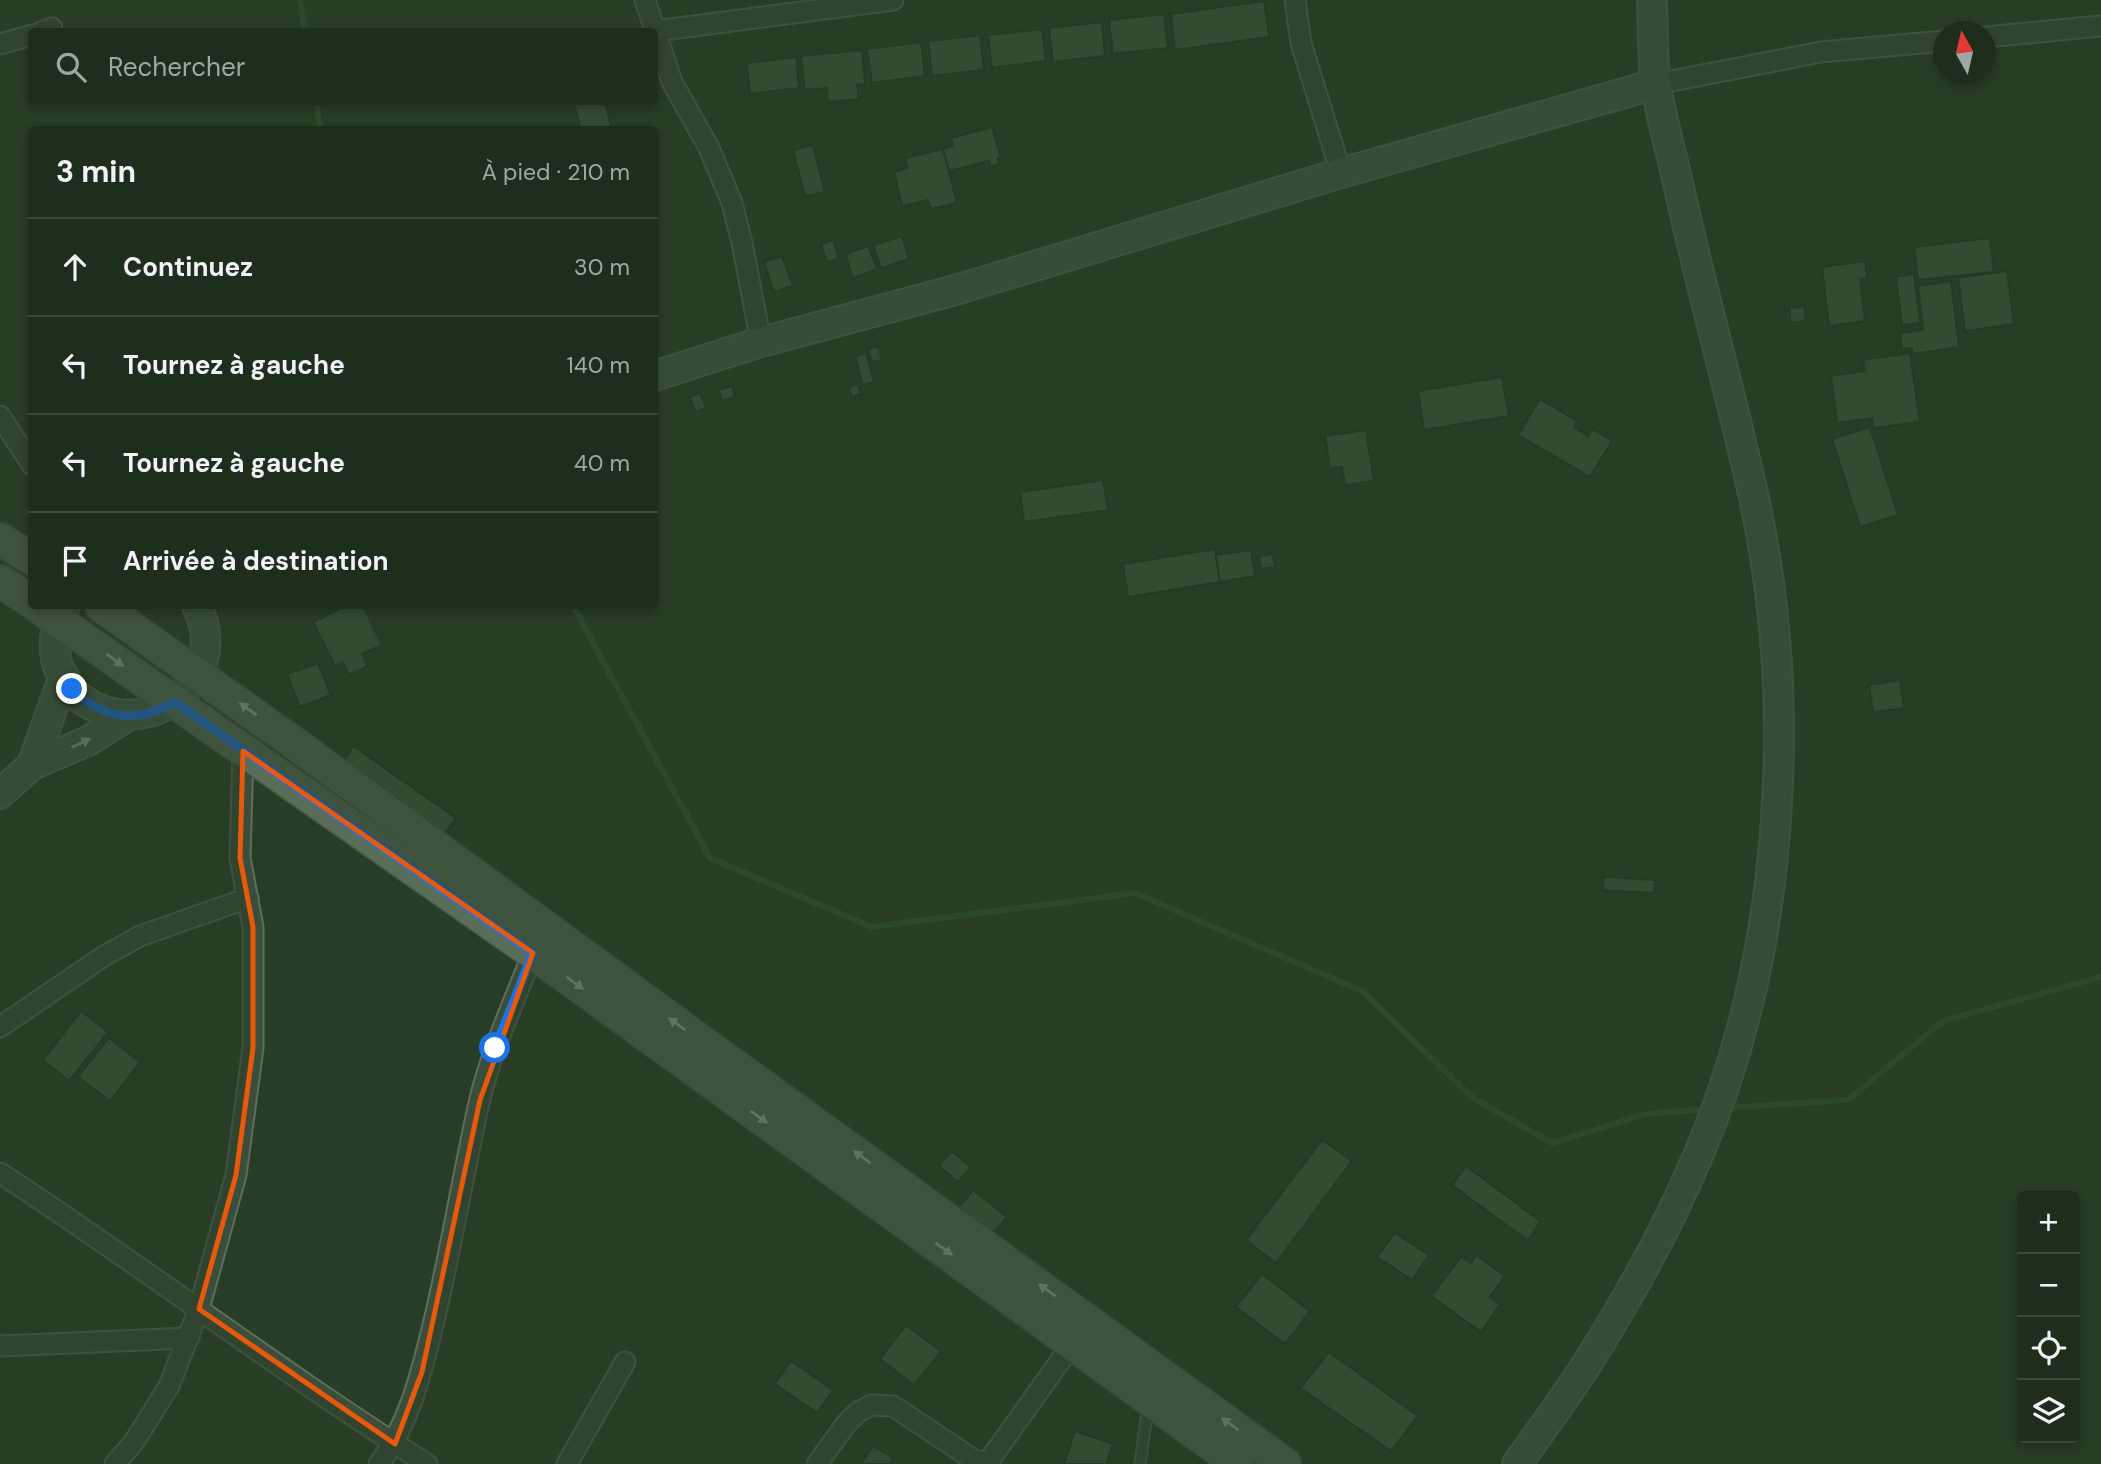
<!DOCTYPE html>
<html lang="fr">
<head>
<meta charset="utf-8">
<style>
	:root { --surface:#1e2e1d; --page:#2b3a2a; --text:#f1f3f6; --muted:#a1a8a4; --line:#3c4a3b }
	body { margin:0; font-family:"DM Sans",sans-serif; background:var(--page); color:var(--text) }
	.controls { position:absolute; right:21px; bottom:21px; display:grid; overflow:hidden; border-radius:7px; box-shadow:0 4px 10px #0003 }
	.controls button { width:63px; height:63px; display:grid; place-items:center; padding:0; border:0; border-bottom:2px solid var(--line); background:var(--surface); color:var(--text); font:35px sans-serif }
	.compass { position:absolute; left:1933px; top:21px; width:63px; height:63px; border-radius:50%; background:var(--surface); box-shadow:0 4px 10px #0003; rotate:352deg }
	.stop { position:absolute; width:21px; height:21px; margin:-16px; border:5px solid #1a73e8; border-radius:50%; background:#fff }
	.stop.end { background:#1a73e8; border-color:#fff; box-shadow:0 2px 7px #0008 }
	.list { margin:0; padding:0; list-style:none }
	h2 { display:flex; justify-content:space-between; align-items:center; height:91px; margin:0; padding:0 28px; font-size:30px }
	h2 small { font-size:23px; font-weight:400; color:var(--muted) }
	.list li { display:grid; grid-template-columns:46px 1fr auto; gap:21px; align-items:center; box-sizing:border-box; height:98px; padding:0 28px; border-top:2px solid var(--line) }
	.list b { display:block; font-size:26px; white-space:nowrap }
	.list em { font-size:23px; font-style:normal; color:var(--muted) }
	.icon { flex:none; width:38px; height:38px; fill:none; stroke:currentColor; stroke-width:2; stroke-linecap:round; stroke-linejoin:round }
	.map { position:relative; flex:none; width:2101px; height:1464px; overflow:hidden }
	.search { position:absolute; background:var(--surface); box-shadow:0 4px 10px #0003; left:28px; top:28px; width:630px; height:77px; display:flex; align-items:center; gap:18px; box-sizing:border-box; padding:0 24px; border-radius:7px; color:var(--muted); font-size:26px }
	.panel { position:absolute; background:var(--surface); box-shadow:0 4px 10px #0003; left:28px; top:126px; width:630px; height:483px; border-radius:7px }
	.map>svg:first-child { display:block }
</style>
</head>
<body>
<div class="map">
<svg width="2101" height="1464" viewBox="0 0 2101 1464">
	<rect width="100%" height="100%" fill="#283d27"/>
	<g fill="none" stroke-linecap="round" stroke-linejoin="round">
		<!-- stream -->
		<g stroke="#355834" stroke-width="6">
			<polyline points="300,0 305,32"/>
			<polyline points="316,102 321,130"/>
			<polyline points="573,606 710,858 872,927 1135,893 1362,991 1473,1098 1552,1143 1646,1114 1707,1109"/>
			<polyline points="1724,1108 1848,1100 1943,1021 2101,977"/>
		</g>
	</g>
	<!-- building -->
	<g fill="#455c44" stroke="#233522" stroke-width="2">
		<polygon points="1264,1 1269,37 1175,50 1171,14"/>
		<polygon points="1164,14 1168,48 1113,54 1109,20"/>
		<polygon points="1102,22 1105,56 1053,62 1049,28"/>
		<polygon points="1042,29 1046,61 992,68 988,35"/>
		<polygon points="980,35 984,70 932,76 928,41"/>
		<polygon points="921,42 925,76 872,83 867,49"/>
		<polygon points="862,50 865,84 857,85 859,99 828,102 827,88 805,90 801,56"/>
		<polygon points="796,57 799,88 750,94 747,63"/>
		<polygon points="578,102 605,102 612,130 581,130 574,103"/>
		<polygon points="992,127 1001,158 998,158 999,164 991,167 989,161 949,171 943,149 953,146 951,138"/>
		<polygon points="813,145 825,192 805,196 793,150"/>
		<polygon points="943,149 957,203 931,209 928,200 902,206 894,172 907,168 905,158"/>
		<polygon points="902,236 909,259 881,268 873,245"/>
		<polygon points="1990,238 1994,272 1918,280 1914,247"/>
		<polygon points="833,240 839,258 827,262 821,244"/>
		<polygon points="868,246 877,269 853,278 845,254"/>
		<polygon points="782,256 793,286 774,292 764,262"/>
		<polygon points="1865,261 1867,278 1860,279 1865,321 1829,326 1822,267"/>
		<polygon points="2007,271 2014,324 1965,331 1958,278"/>
		<polygon points="1914,274 1920,323 1902,325 1896,277"/>
		<polygon points="1951,281 1959,347 1913,354 1912,348 1902,349 1900,333 1923,330 1918,286"/>
		<polygon points="1804,306 1806,321 1791,323 1789,308"/>
		<polygon points="878,346 882,360 872,362 868,349"/>
		<polygon points="866,353 874,382 863,385 855,356"/>
		<polygon points="1910,353 1920,422 1873,428 1872,418 1837,423 1831,376 1865,371 1863,360"/>
		<polygon points="1502,377 1509,416 1424,430 1418,391"/>
		<polygon points="858,384 861,394 852,397 848,387"/>
		<polygon points="732,386 735,397 722,401 719,390"/>
		<polygon points="700,393 706,408 696,412 690,397"/>
		<polygon points="1540,399 1577,421 1574,427 1588,436 1592,429 1612,441 1590,477 1518,435"/>
		<polygon points="1870,427 1898,515 1860,527 1832,439"/>
		<polygon points="1366,430 1374,481 1345,485 1342,467 1330,468 1325,436"/>
		<polygon points="1103,480 1108,510 1024,522 1020,492"/>
		<polygon points="1215,549 1220,582 1128,597 1123,564"/>
		<polygon points="1251,550 1255,576 1220,582 1216,555"/>
		<polygon points="1273,554 1275,567 1261,569 1259,556"/>
		<polygon points="336,606 363,606 382,645 362,654 368,666 349,675 343,662 335,666 313,622 338,610"/>
		<polygon points="318,663 331,695 300,707 287,674"/>
		<polygon points="1900,680 1904,708 1873,712 1869,685"/>
		<polygon points="353,746 456,818 443,836 341,765"/>
		<polygon points="1604,877 1655,880 1654,893 1603,890"/>
		<polygon points="81,1011 108,1032 69,1081 43,1060"/>
		<polygon points="109,1038 140,1062 110,1101 78,1077"/>
		<polygon points="1322,1140 1352,1161 1276,1263 1246,1240"/>
		<polygon points="952,1151 971,1167 958,1182 939,1166"/>
		<polygon points="1466,1166 1540,1221 1528,1241 1452,1185"/>
		<polygon points="973,1190 1007,1217 988,1240 954,1213"/>
		<polygon points="1395,1233 1429,1255 1412,1280 1377,1257"/>
		<polygon points="1476,1255 1505,1276 1490,1297 1500,1304 1481,1332 1431,1296 1461,1257 1471,1263"/>
		<polygon points="1262,1274 1310,1311 1285,1344 1236,1307"/>
		<polygon points="906,1325 941,1351 914,1385 880,1359"/>
		<polygon points="1329,1352 1418,1416 1391,1451 1300,1388"/>
		<polygon points="791,1361 833,1390 817,1413 775,1384"/>
		<polygon points="1075,1431 1113,1444 1106,1464 1064,1464"/>
		<polygon points="873,1446 893,1458 889,1464 861,1464"/>
	</g>
	<g fill="none" stroke-linecap="round" stroke-linejoin="round">
		<!-- lane casing -->
		<g stroke="#5c6e5c" stroke-width="13">
			<polyline id="lane" points="1140,1464 1148,1406"/>
		</g>
		<!-- street casing -->
		<g stroke="#5c6e5c" stroke-width="23">
			<g id="street">
				<polyline points="645,0 672,82 709,148 732,203 742,243 761,342"/>
				<polyline points="1295,0 1301,43 1341,173"/>
				<polyline points="655,31 893,0"/>
				<polyline points="41,32 52,28"/>
				<polyline points="1986,37 2101,26"/>
				<polyline points="0,44 32,35"/>
				<polyline points="1656,84 1821,52 1944,41"/>
				<polyline points="0,416 32,465"/>
				<polyline points="0,1027 104,956 140,936 248,898"/>
				<path d="M 0,1173 C 144,1267 281,1372 427,1464"/>
				<polyline points="0,1346 189,1338"/>
				<polyline points="115,1464 134,1442 169,1386 199,1309 236,1175 253,1048 253,927 240,858 243,751"/>
				<path d="M 379,1464 C 410,1423 422,1370 434,1321 C 451,1249 463,1175 479,1103 C 491,1051 514,1002 533,953"/>
				<polyline points="567,1464 625,1362"/>
				<polyline points="817,1464 846,1424 858,1412 872,1405 893,1406 974,1460 984,1462 991,1458 1073,1343"/>
			</g>
		</g>
		<!-- secondary casing -->
		<g stroke="#5c6e5c" stroke-width="32">
			<g id="secondary">
				<polyline points="654,376 761,342 959,289 1341,173 1656,84"/>
				<path d="M 65,606 C 62,614 58,622 56,631 C 42,710 148,746 193,681 C 209,658 209,631 197,606"/>
				<polyline points="32,765 64,676"/>
				<polyline points="0,794 32,765 88,741 128,716"/>
				<path d="M 1517,1464 C 1541,1430 1566,1397 1588,1362 C 1629,1297 1667,1229 1697,1158 C 1783,959 1800,710 1754,498 C 1731,393 1701,289 1678,183 C 1671,151 1661,118 1656,85 C 1652,57 1653,28 1652,0"/>
			</g>
		</g>
		<!-- primary casing -->
		<g stroke="#455744" stroke-width="35">
			<g id="primary">
				<polyline points="0,539 32,559"/>
				<polyline points="0,581 32,602"/>
				<polyline points="37,606 533,953 1238,1464"/>
				<polyline points="101,606 297,745 701,1041 1285,1464"/>
			</g>
		</g>
		<!-- lane -->
		<use href="#lane" stroke="#3c4e3b" stroke-width="10"/>
		<!-- street -->
		<use href="#street" stroke="#3c4e3b" stroke-width="19"/>
		<!-- secondary -->
		<use href="#secondary" stroke="#496049" stroke-width="28"/>
		<!-- primary -->
		<use href="#primary" stroke="#5a6d59" stroke-width="32"/>
	</g>
	<!-- one-way arrows -->
	<defs><path id="oneway-solid" d="M-6-.8H1V-3.2L6.5 0L1 3.2V.8H-6Z" transform="scale(1.75)"/></defs>
	<g fill="#a4b6a4">
		<use href="#oneway-solid" transform="translate(115 660) rotate(36)"/>
		<use href="#oneway-solid" transform="translate(248 709) rotate(-145)"/>
		<use href="#oneway-solid" transform="translate(575 983) rotate(36)"/>
		<use href="#oneway-solid" transform="translate(677 1024) rotate(-144)"/>
		<use href="#oneway-solid" transform="translate(759 1117) rotate(36)"/>
		<use href="#oneway-solid" transform="translate(862 1157) rotate(-144)"/>
		<use href="#oneway-solid" transform="translate(944 1249) rotate(36)"/>
		<use href="#oneway-solid" transform="translate(1047 1290) rotate(-144)"/>
		<use href="#oneway-solid" transform="translate(1230 1424) rotate(-144)"/>
	</g>
	<use fill="#96a996" href="#oneway-solid" transform="translate(81 743) rotate(-26)"/>
	<g fill="none" stroke-linecap="round" stroke-linejoin="round">
		<!-- route -->
		<path stroke="#1a73e8" stroke-width="9" d="M 72,689 C 105,720 136,724 175,702 L 533,953 L 495,1048"/>
	</g>
	<!-- marked area -->
	<path d="M0 0H2101V1464H0ZM 243,751 L 533,953 L 480,1100 L 422,1372 L 395,1444 L 199,1309 L 236,1175 L 253,1048 L 253,927 L 240,858 Z" fill="#283d27" fill-opacity=".55" fill-rule="evenodd"/>
	<path fill="none" stroke="#e8590c" stroke-width="5" stroke-linejoin="round" d="M 243,751 L 533,953 L 480,1100 L 422,1372 L 395,1444 L 199,1309 L 236,1175 L 253,1048 L 253,927 L 240,858 Z"/>
</svg>
<div class="controls">
<button>+</button>
<button>−</button>
<button><svg class="icon" aria-label="locate" viewBox="0 0 24 24"><circle cx="12" cy="12" r="6"/><path d="M12 2v4M12 18v4M2 12h4M18 12h4"/></svg></button>
<button><svg class="icon" aria-label="layers" viewBox="0 0 24 24"><path d="M12 4l9 5-9 5-9-5zM3 14l9 5 9-5"/></svg></button>
</div>
<svg class="compass" viewBox="-18 -18 36 36"><path d="M0-13l5 13h-10z" fill="#e53935"/><path d="M0 13l5-13h-10z" fill="#a1a8a4"/></svg>
<div class="stop" style="left:495px;top:1048px"></div>
<div class="stop end" style="left:72px;top:689px"></div>
<div class="search"><svg class="icon" aria-label="search" viewBox="0 0 24 24"><circle cx="10" cy="10" r="6"/><path d="M15 15l6 6"/></svg>Rechercher</div>
<section class="panel">
<h2>3 min<small>À pied · 210 m</small></h2>
<ul class="list">
<li><svg class="icon" aria-label="ahead" viewBox="0 0 24 24"><path d="M12 20V5M6 11l6-6 6 6"/></svg><div><b>Continuez</b></div><em>30 m</em></li>
<li><svg class="icon" aria-label="left" viewBox="0 0 24 24"><path d="M17 20v-9H6M10 6l-5 5 5 5"/></svg><div><b>Tournez à gauche</b></div><em>140 m</em></li>
<li><svg class="icon" aria-label="left" viewBox="0 0 24 24"><path d="M17 20v-9H6M10 6l-5 5 5 5"/></svg><div><b>Tournez à gauche</b></div><em>40 m</em></li>
<li><svg class="icon" aria-label="arrive" viewBox="0 0 24 24"><path d="M6 21V4h12l-3 4 3 4H6"/></svg><div><b>Arrivée à destination</b></div></li>
</ul>
</section>
</div>
</body>
</html>
